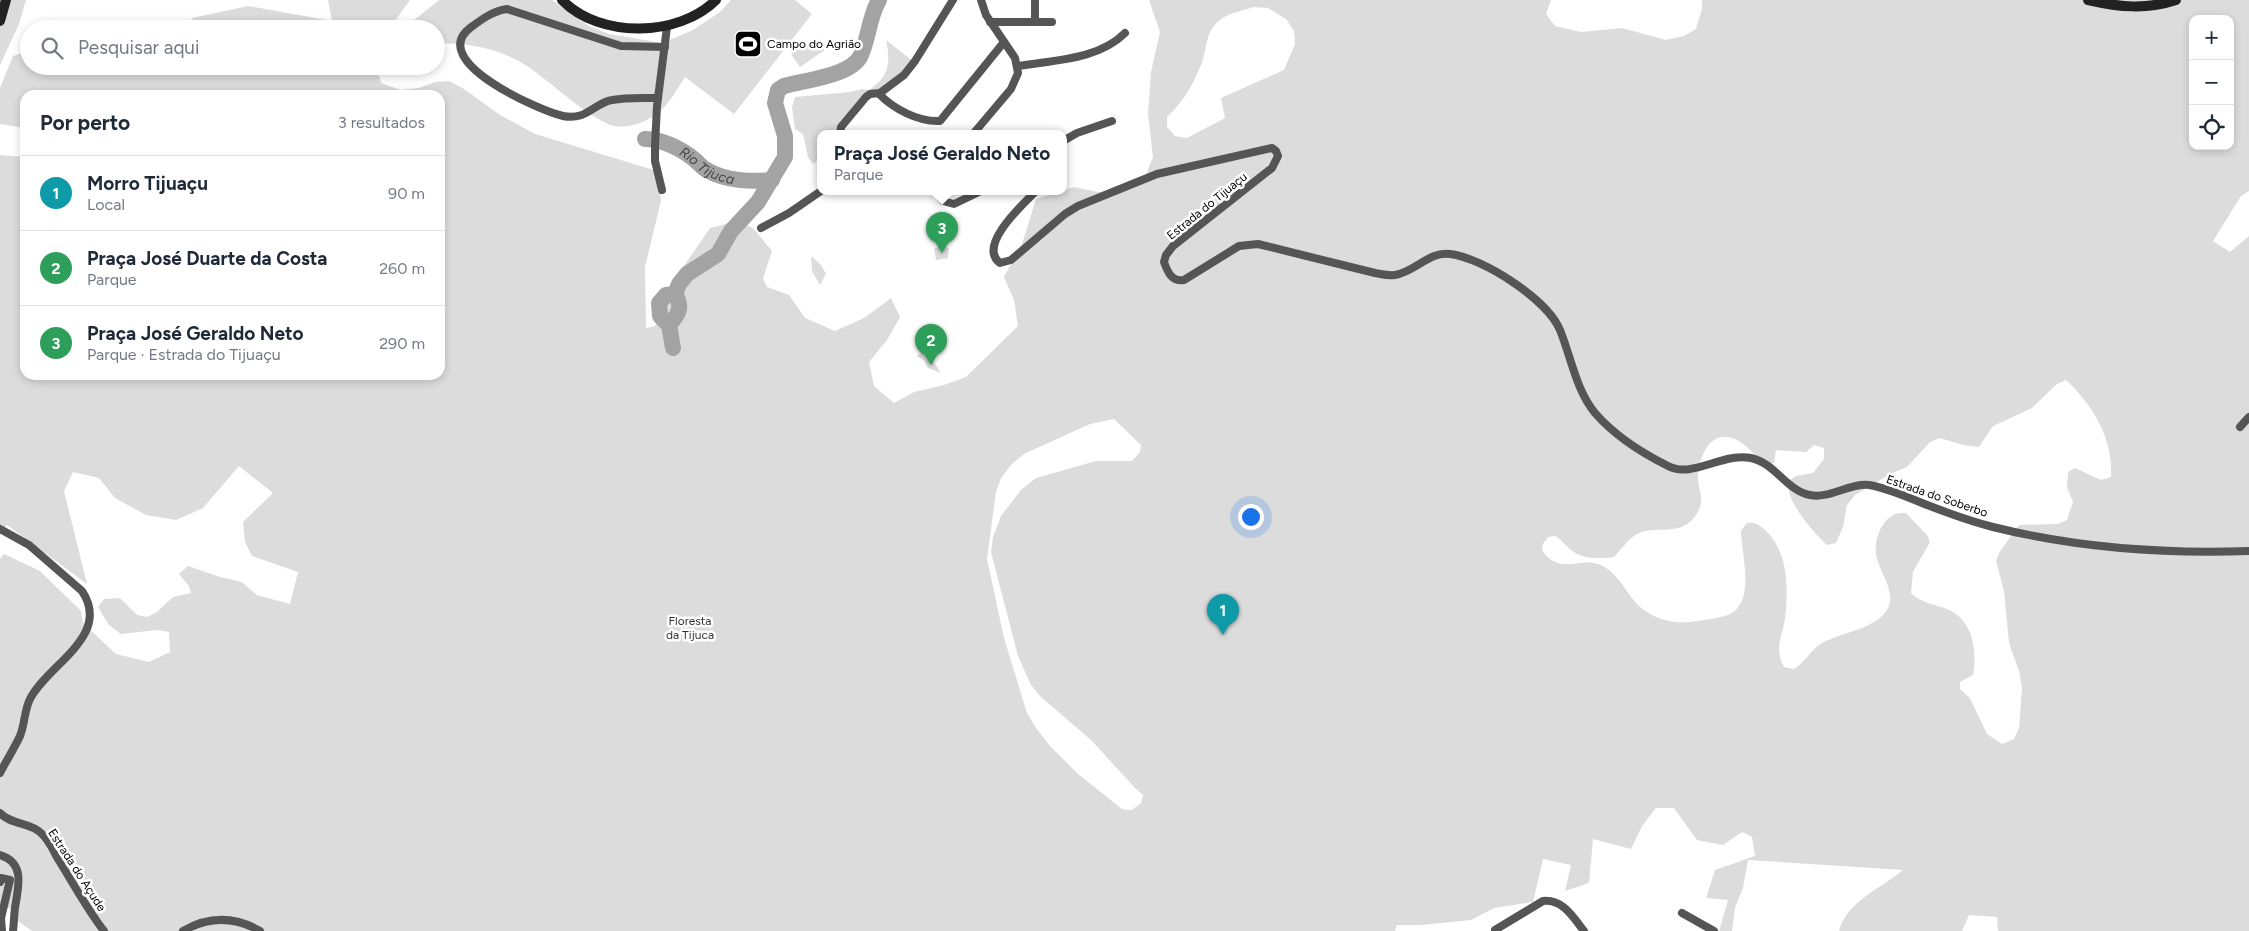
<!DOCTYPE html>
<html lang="pt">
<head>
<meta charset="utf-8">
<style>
	:root { --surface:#fff; --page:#f6f6f7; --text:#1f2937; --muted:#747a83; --line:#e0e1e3; --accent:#1a73e8 }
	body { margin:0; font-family:Figtree,sans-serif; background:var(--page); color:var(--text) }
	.controls { position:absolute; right:15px; top:15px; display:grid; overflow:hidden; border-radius:10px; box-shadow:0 2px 8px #0003 }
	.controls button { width:45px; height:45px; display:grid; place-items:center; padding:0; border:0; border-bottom:1px solid var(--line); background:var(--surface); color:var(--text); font:25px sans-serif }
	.you { position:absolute; left:1250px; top:516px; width:18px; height:18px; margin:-12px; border:4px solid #fff; border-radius:50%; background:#1a73e8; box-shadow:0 0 0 8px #1a73e833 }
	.badge { display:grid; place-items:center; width:32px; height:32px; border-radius:50%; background:var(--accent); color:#fff; font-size:16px; font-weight:700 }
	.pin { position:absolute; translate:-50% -41px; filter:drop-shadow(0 1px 2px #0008) }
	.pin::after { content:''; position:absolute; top:26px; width:18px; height:15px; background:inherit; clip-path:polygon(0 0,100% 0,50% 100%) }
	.popup { position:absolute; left:817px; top:130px; width:250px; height:65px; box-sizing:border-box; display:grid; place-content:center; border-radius:10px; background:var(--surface); filter:drop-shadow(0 1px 4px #0005); font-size:16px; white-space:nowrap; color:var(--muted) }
	.popup b { font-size:19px; color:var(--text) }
	.popup::after { content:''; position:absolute; left:50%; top:100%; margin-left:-10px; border:10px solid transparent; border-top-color:var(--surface) }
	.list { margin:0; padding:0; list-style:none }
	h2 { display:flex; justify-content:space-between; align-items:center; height:65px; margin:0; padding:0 20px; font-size:21px }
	h2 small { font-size:16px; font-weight:400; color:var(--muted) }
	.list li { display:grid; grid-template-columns:32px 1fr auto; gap:15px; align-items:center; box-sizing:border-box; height:75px; padding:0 20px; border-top:1px solid var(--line) }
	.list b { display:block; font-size:19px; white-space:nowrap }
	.list p { margin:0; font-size:16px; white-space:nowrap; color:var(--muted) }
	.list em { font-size:16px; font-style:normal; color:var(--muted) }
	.icon { flex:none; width:28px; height:28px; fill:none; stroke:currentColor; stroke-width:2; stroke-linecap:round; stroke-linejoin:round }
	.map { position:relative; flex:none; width:2249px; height:931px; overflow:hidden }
	.search { position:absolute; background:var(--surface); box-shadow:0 2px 8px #0003; left:20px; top:20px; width:425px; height:55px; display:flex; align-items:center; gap:12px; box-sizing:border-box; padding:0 18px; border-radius:28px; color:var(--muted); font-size:19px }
	.panel { position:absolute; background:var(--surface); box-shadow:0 2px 8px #0003; left:20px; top:90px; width:425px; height:290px; border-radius:15px }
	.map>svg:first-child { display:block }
</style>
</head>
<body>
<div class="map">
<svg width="2249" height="931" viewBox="0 0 2249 931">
	<rect width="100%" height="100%" fill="#fff"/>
	<!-- green -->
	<g fill="#dcdcdc" fill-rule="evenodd">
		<polygon points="0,0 26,0 19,24 0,65"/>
		<polygon points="328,0 410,0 389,29 189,29 192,18 248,6 332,21"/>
		<path d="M 439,0 L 552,0 L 589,26 L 609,34 L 662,43 L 693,30 L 720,12 L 731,0 L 795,0 L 812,14 L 734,114 L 685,77 C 679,86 673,97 666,105 C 654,120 627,132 608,124 C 580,111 552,83 527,66 C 499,48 469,43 436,43 L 436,29 L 403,29 Z"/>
		<path d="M 1149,0 L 1551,0 L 1546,14 L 1555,26 L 1581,32 L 1622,28 L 1666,40 L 1684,36 L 1696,29 L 1702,9 L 1702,0 L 2249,0 L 2249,191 L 2241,196 L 2213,241 L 2230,252 L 2249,236 L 2249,931 L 1998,931 L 1997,917 L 1969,915 L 1962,931 L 1839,931 C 1847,901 1882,888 1903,870 L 1748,860 L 1743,888 L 1735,908 L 1732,931 L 1719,931 L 1728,900 L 1706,898 L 1715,870 L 1755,856 L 1752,837 L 1742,832 L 1723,845 L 1697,840 L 1674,808 L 1656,808 L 1642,826 L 1631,849 L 1593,839 L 1589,883 L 1565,891 L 1571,865 L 1543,859 L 1533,902 L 1494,908 L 1471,920 L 1422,925 L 1397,925 L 1395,931 L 32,931 L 15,919 L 14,910 L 0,905 L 0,559 L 4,554 L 40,571 L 81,611 L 83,623 L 116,654 L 149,662 L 170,652 L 169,632 L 157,630 L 121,634 L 109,625 L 98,607 L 104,599 L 120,598 L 137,615 L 147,617 L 157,612 L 173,597 L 191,593 L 189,586 L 179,574 L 188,566 L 220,577 L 242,582 L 257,595 L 290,604 L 298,572 L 252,556 L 245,542 L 243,522 L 273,493 L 239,466 L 203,508 L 176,520 L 146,515 L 115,498 L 99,478 L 73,472 L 64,491 L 87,584 L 7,525 L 0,535 L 0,155 L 25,157 L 25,375 L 440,375 L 440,95 L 25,95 L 25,128 L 0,124 L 0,88 L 13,56 L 29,51 L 29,66 L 377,66 L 381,83 L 401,90 L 419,88 L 435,82 L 449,81 L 464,89 L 500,115 L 535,134 L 657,171 L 661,201 L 645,267 L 646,328 L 655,326 L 675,279 L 710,228 L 738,221 L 753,228 L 772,251 L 763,278 L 767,287 L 789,295 L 805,318 L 835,331 L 864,318 L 891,298 L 900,317 L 887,340 L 869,362 L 874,386 L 894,403 L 914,392 L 944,385 L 966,377 L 1018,326 L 1014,300 L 1004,277 L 1022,244 L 1036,199 L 1074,187 L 1112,195 L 1144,180 L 1153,157 L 1148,114 L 1151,72 L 1160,32 ZM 1253,7 L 1268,8 L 1286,19 L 1294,31 L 1295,44 L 1284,70 L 1221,98 L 1225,118 L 1187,138 L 1175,136 L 1167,127 L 1167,117 C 1183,102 1193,85 1201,65 C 1207,50 1205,31 1220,20 C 1229,13 1242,11 1253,7 ZM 2193,19 L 2230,19 L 2230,146 L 2193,146 ZM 2066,380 C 2094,407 2113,438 2111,477 L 2101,480 L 2075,468 L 2068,472 L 2067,487 L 2073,502 L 2067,520 L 2058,524 L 2019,525 L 1999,553 L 1996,561 L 2004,591 L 2009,643 L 2019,671 L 2022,688 L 2019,728 L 2014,739 L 2002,744 L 1987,734 L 1970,698 L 1960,689 L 1960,682 L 1973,675 C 1977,653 1974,625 1953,612 C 1939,604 1923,605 1911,593 L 1913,572 L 1930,542 L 1927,535 L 1906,513 C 1903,513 1898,513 1895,514 C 1881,520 1874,541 1876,554 C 1878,570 1895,589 1889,606 C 1879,630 1838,632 1819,645 C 1810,652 1804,663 1794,669 L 1784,667 C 1774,647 1782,638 1785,619 C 1788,591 1789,557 1769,534 C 1762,527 1757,522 1747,523 L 1741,531 C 1741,554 1757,603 1728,615 C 1719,618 1708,619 1698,621 C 1681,624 1662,622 1647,612 C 1629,601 1624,580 1606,568 C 1583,552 1561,579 1542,550 L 1543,544 L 1548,537 L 1555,536 C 1562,540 1565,545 1571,550 C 1581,559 1601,559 1614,557 C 1621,550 1629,537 1639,533 C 1656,526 1676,535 1691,521 C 1696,516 1700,510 1701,502 C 1702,494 1698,487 1698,479 C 1698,459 1709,428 1735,439 C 1746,444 1756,456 1764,465 L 1774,463 L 1776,450 L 1806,452 L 1814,445 L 1824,448 L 1824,459 L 1813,473 L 1796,476 L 1790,480 C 1781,497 1815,534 1827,545 L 1836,543 L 1843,527 L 1847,505 L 1855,495 L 1892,473 L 1907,467 L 1930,442 L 1940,438 L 1963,445 L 1979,447 L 1993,426 L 2032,408 L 2057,384 ZM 1114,419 L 1141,445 L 1140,452 L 1132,461 L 1096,461 L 1036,478 L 1021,490 L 1001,516 L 993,537 L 991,552 L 1018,656 L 1031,685 L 1041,697 L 1091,740 L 1135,788 L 1143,795 L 1141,803 L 1132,810 L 1122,809 L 1078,774 L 1050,746 L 1036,728 L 1027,713 L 1004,638 L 987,559 L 996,492 L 1001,478 L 1011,465 L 1024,454 L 1037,448 L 1090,424 Z"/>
		<polygon points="816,37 825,50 800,67 791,54"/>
		<path d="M 886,40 L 914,62 L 882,92 L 870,94 L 840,134 L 821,134 L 821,158 L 813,164 L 808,157 L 803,134 L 795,129 L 792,107 L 795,97 L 850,92 L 862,89 L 869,90 C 889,77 891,63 886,40 Z"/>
		<polygon points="943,247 949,248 948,258 936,260 934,248"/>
		<polygon points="811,256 821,265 826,274 820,285 812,271"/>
		<polygon points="922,352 927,352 941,373 928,368 924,361 917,356"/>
	</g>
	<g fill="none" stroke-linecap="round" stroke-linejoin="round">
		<!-- river -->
		<g stroke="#a3a3a3" stroke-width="16">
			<path id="s1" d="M 645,139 C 662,139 682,149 695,160 C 699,163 702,168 707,170 C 725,181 752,182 772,180"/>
			<polyline points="669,325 660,316 659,303 666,295 675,294"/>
			<path d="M 673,348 L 669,325 C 679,314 683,307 675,294 L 679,284 L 687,274 L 718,254 L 731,231 L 758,202 L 785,157 L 785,136 L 775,103 L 778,90 L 784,86 C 804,80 852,76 861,55 C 869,37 869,17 879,0"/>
		</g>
		<!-- street -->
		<g stroke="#555" stroke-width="8">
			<polyline points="990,22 1052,22"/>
			<polyline points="1035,22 1035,0"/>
			<path d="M 1018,66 C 1054,60 1098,60 1125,33"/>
			<path d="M 879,94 C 894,109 918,122 940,121 L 1004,42"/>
			<path d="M 658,98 C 643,98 627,97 612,100 C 594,103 587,121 563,116 C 538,110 427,61 470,28 C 482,19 493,11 507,9 L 621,46 L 665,47"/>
			<polyline points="840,134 841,127 866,97 870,94 880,93 904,75 915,61 953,0"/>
			<polyline points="973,134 1011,89 1018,73 1015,58 986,15 981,0"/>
			<polyline points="1063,141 1077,133 1112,121"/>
			<polyline points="662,190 655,161 655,145 657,106 667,27"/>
			<polyline points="936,192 943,201 954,204 979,192"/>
			<path d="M 1035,192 C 1022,205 977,246 1000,263 L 1011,260 L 1065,214 L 1078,206 L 1157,174 L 1272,148 L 1276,151 L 1278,156 L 1272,168 L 1173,246 L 1166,255 L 1164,262 C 1168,273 1172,282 1184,280 L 1239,246 L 1258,244 L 1375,273 C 1381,274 1388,276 1395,275 C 1415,272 1429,251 1450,254 C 1483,258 1547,299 1560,330 C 1571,357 1576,390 1595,413 C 1614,435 1642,453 1668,466 C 1692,479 1723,452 1751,458 C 1775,463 1787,491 1810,495 C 1830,499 1849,483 1869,485 C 1887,488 1905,496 1922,503 C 1945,512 1969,521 1993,527 C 2077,548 2163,554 2249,551"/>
			<polyline points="761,228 789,213 821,191"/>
			<polyline points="2240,427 2249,417"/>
			<path d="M 0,529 L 29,545 L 82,591 C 112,636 48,664 30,699 C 24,711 25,724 20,736 C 14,749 6,761 0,773"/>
			<path d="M 0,813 C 11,825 30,822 41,833 C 49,840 53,850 58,859 C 73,883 87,909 104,931"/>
			<path d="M 0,855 C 26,863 18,887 15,908 C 14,915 14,923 13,931"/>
			<polyline points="0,882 1,878 10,880 1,918 2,931"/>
			<polyline points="1682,913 1714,931"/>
			<path d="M 1495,930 L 1543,901 C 1563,899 1573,917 1584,931"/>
			<path d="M 183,931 C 209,916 234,916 260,931"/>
		</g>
		<!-- secondary -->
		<g stroke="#222" stroke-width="10">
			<path d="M 562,0 C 600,39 679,37 716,0"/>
			<path d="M 2088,0 C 2119,7 2146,10 2176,0"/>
			<polyline points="0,21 6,0"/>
		</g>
	</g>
	<!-- icons -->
	<defs>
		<g id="stadium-square" transform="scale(1.4375)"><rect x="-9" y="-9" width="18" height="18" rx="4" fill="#000" stroke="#fff"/><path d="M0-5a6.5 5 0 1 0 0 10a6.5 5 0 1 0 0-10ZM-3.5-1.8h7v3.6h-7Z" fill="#fff"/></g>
	</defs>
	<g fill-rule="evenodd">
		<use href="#stadium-square" x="748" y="44"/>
	</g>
	<g text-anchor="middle" stroke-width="5" stroke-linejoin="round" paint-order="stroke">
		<!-- poi labels -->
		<g font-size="12" fill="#000" stroke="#fff" text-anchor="start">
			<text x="767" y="48">Campo do Agrião</text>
		</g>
		<!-- street labels -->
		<g font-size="12" fill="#000" stroke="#fff">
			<text transform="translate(1207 206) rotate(-39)" y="4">Estrada do Tijuaçu</text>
			<text transform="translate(1937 496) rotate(19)" y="4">Estrada do Soberbo</text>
			<text transform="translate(77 870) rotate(57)" y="4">Estrada do Açude</text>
		</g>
		<!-- park labels -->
		<g font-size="12" fill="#333" stroke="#fff">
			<text x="690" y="625">Floresta<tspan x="690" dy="14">da Tijuca</tspan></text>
		</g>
		<!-- water labels -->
		<g font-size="14" font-style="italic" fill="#444" stroke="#fff">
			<text dy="5" stroke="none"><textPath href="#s1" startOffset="69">Rio Tijuca</textPath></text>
		</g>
	</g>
</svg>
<div class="controls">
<button>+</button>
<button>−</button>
<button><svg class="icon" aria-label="locate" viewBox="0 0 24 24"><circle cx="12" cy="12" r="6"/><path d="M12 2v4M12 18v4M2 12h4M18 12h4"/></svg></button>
</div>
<div class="you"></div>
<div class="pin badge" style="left:1223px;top:635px;background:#0f9aa8">1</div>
<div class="pin badge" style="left:931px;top:365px;background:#2e9e5b">2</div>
<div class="pin badge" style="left:942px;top:253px;background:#2e9e5b">3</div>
<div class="popup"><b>Praça José Geraldo Neto</b>Parque</div>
<div class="search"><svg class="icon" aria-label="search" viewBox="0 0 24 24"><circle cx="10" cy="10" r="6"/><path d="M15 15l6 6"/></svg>Pesquisar aqui</div>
<section class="panel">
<h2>Por perto<small>3 resultados</small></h2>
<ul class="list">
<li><span class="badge" style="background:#0f9aa8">1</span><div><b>Morro Tijuaçu</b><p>Local</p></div><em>90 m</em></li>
<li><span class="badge" style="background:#2e9e5b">2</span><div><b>Praça José Duarte da Costa</b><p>Parque</p></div><em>260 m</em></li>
<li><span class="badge" style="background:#2e9e5b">3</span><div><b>Praça José Geraldo Neto</b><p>Parque · Estrada do Tijuaçu</p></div><em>290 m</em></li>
</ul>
</section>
</div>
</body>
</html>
